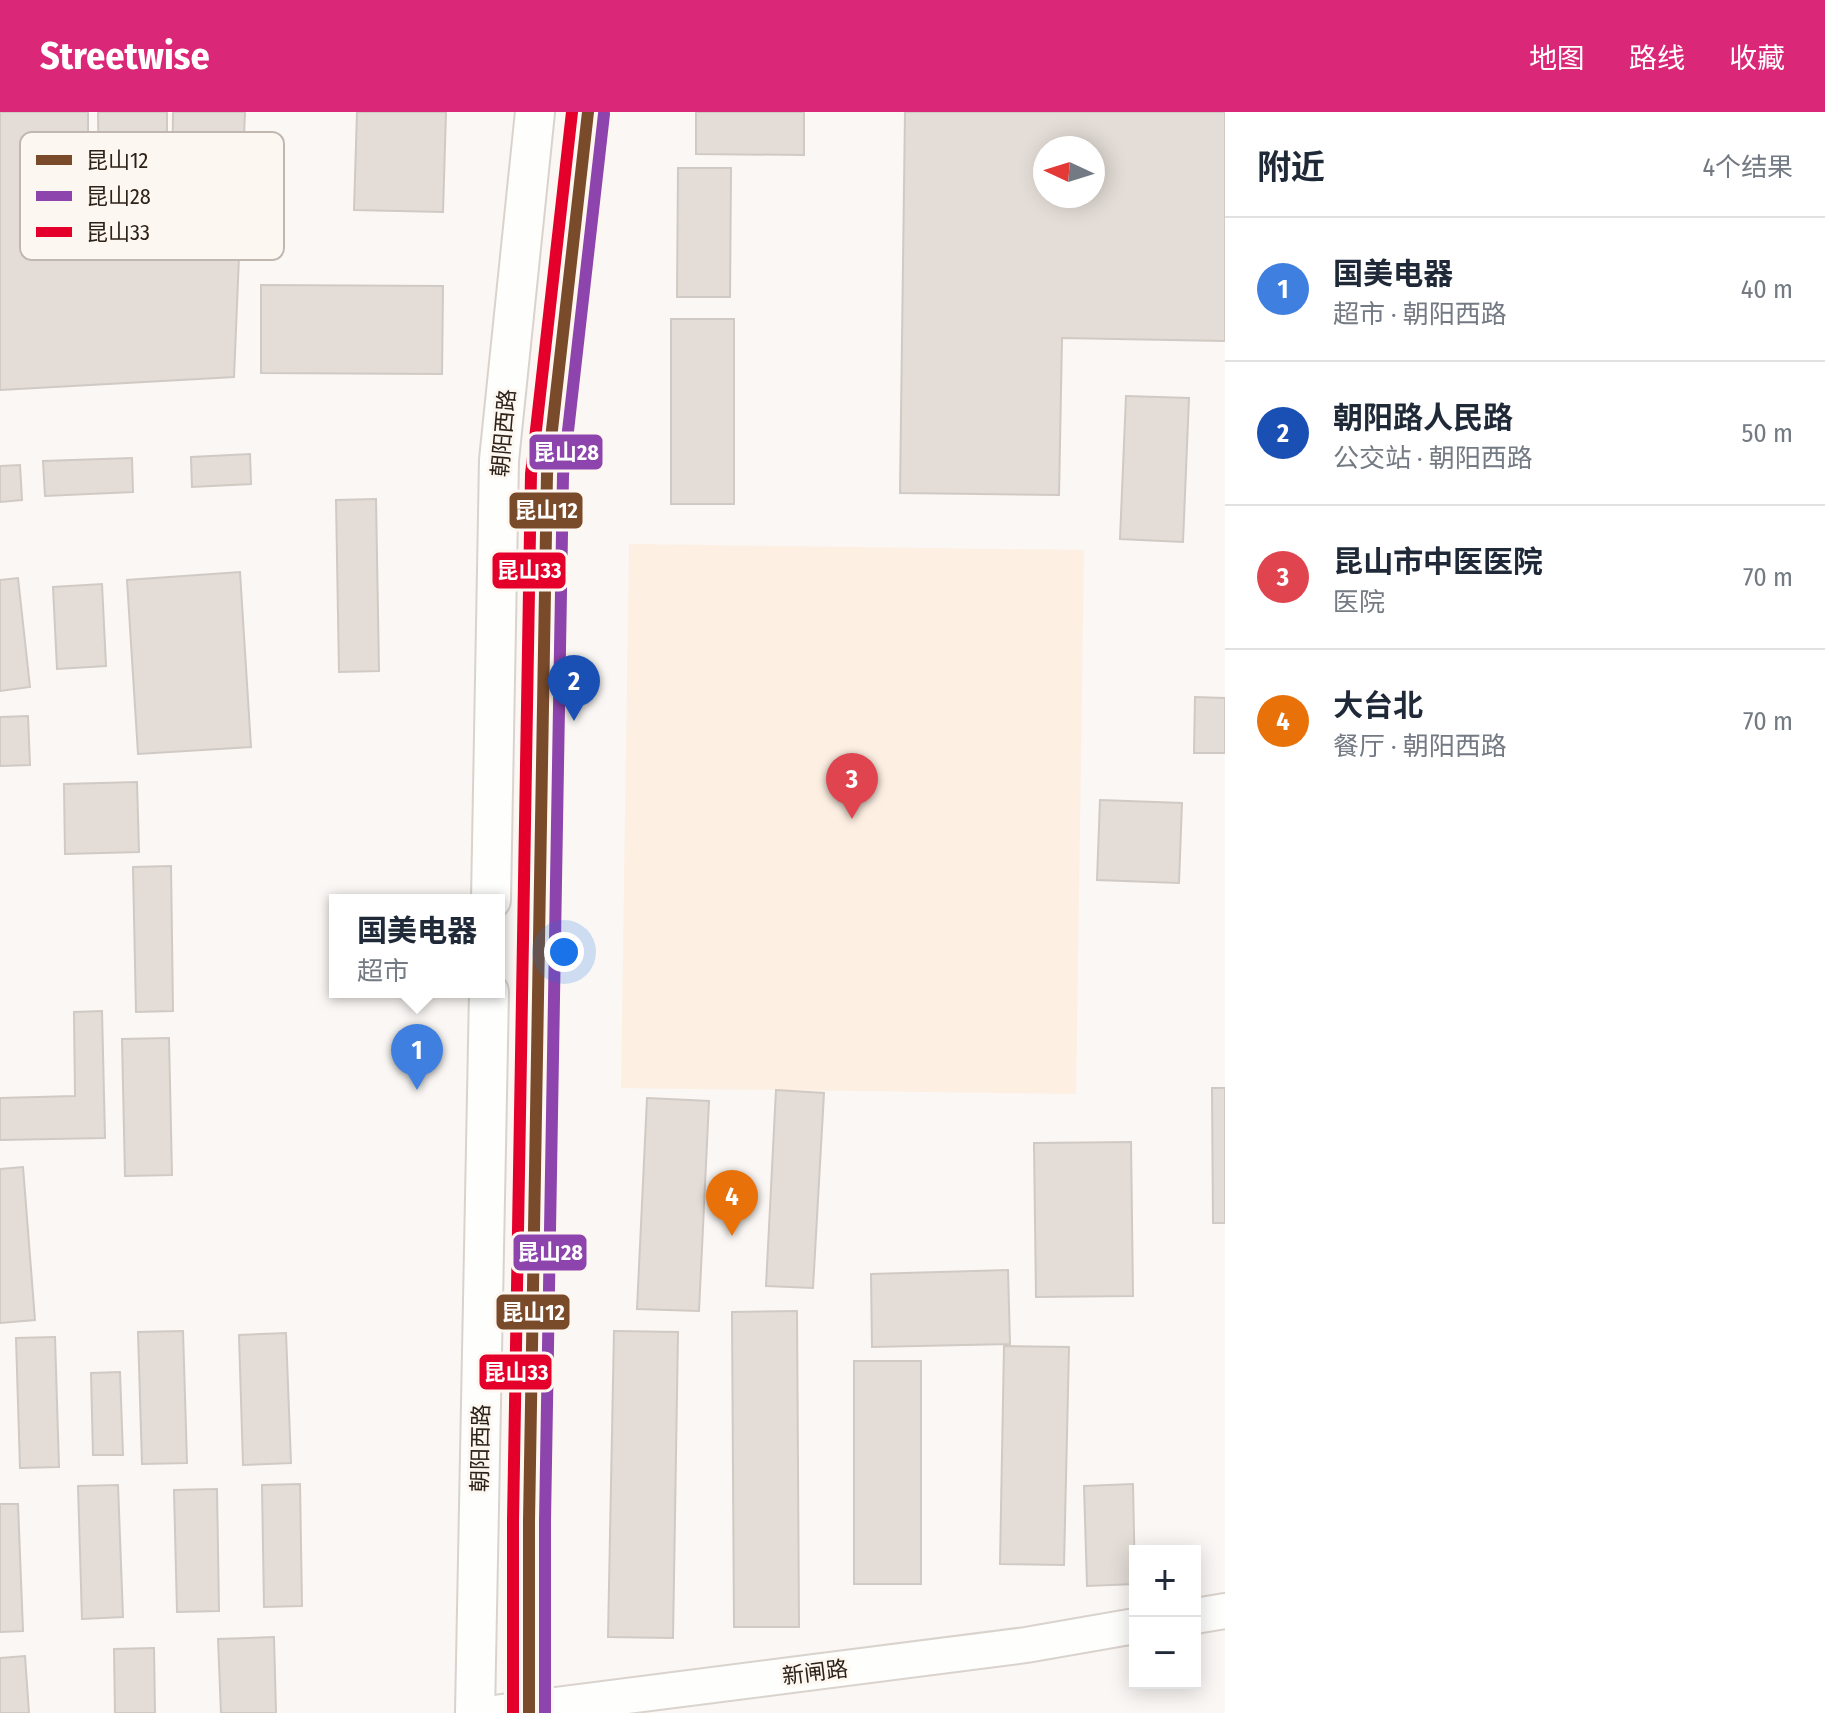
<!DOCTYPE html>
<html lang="zh">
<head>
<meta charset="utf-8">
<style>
	:root { --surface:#fff; --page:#f2f2f3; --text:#1f2937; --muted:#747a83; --line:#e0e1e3; --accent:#db2777 }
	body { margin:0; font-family:"Fira Sans Condensed","Noto Sans SC",sans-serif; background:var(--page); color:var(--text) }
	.controls { position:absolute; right:24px; bottom:24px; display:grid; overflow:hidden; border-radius:0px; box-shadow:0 4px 20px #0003 }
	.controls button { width:72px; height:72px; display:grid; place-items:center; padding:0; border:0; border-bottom:2px solid var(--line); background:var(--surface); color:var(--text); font:40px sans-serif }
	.compass { position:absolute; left:1033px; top:24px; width:72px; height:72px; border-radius:50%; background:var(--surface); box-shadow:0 4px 20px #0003; rotate:274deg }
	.you { position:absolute; left:564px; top:840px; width:28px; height:28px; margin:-20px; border:6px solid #fff; border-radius:50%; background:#1a73e8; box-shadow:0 0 0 12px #1a73e833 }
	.badge { display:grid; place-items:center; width:52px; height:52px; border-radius:50%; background:var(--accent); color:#fff; font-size:26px; font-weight:700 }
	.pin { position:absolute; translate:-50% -66px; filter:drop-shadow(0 2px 4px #0008) }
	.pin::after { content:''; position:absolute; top:42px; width:28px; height:24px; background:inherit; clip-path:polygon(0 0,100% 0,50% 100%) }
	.popup { position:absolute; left:329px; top:782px; width:176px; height:104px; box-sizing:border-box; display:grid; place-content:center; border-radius:0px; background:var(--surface); filter:drop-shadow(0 2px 6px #0005); font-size:26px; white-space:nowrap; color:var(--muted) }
	.popup b { font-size:30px; color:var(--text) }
	.popup::after { content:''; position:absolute; left:50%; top:100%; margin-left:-16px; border:16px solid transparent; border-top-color:var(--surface) }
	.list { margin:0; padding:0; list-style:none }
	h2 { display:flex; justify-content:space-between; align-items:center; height:104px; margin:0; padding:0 32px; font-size:34px }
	h2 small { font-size:26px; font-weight:400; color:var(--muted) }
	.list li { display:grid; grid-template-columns:52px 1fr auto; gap:24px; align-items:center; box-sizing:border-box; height:144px; padding:0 32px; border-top:2px solid var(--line) }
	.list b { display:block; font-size:30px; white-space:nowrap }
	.list p { margin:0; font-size:26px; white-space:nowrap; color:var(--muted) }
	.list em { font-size:26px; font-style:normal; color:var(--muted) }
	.map { position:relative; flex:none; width:1225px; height:1601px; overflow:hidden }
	header { display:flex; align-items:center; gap:48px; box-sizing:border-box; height:112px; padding:0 40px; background:var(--accent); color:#fff }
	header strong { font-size:38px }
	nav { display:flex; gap:44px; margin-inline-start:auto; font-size:28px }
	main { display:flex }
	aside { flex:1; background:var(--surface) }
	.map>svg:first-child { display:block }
</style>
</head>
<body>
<header>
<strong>Streetwise</strong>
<nav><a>地图</a><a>路线</a><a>收藏</a></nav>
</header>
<main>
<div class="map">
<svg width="1225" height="1601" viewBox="0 0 1225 1601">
	<rect width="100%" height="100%" fill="#faf7f4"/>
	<!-- built -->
	<polygon fill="#fdefe2" points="629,432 1084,438 1076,982 621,976"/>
	<!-- building -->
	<g fill="#e4ddd7" stroke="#d1c9c3" stroke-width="2" fill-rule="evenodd">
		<polygon points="0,0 88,0 88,79 172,85 173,0 245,0 234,265 0,278"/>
		<polygon points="98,0 167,0 167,79 99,79"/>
		<polygon points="357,0 446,0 443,100 354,98"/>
		<polygon points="696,0 804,0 804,43 696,42"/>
		<path d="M 905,0 L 1225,0 L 1225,229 L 1062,226 L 1059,383 L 900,381 ZM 1045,36 L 1093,36 L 1093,84 L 1045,84 Z"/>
		<polygon points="678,56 731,56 730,185 677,185"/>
		<polygon points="261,173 443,174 442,262 261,261"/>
		<rect x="671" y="207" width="63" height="185"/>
		<polygon points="1126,284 1189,286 1183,430 1120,427"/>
		<polygon points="250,342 251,372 192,375 191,345"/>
		<polygon points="132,346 133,380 45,384 43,349"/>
		<polygon points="20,353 22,388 0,390 0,354"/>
		<polygon points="376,387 379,559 339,560 336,388"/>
		<polygon points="240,460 251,635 138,642 127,468"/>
		<polygon points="18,466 30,575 0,579 0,468"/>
		<polygon points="102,472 106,554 57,557 53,475"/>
		<polygon points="1195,585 1225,586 1225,641 1194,641"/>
		<polygon points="28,604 30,653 0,654 0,605"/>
		<polygon points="137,670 139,740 65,742 64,672"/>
		<polygon points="1100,688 1182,691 1179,771 1097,768"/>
		<polygon points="171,754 173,899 136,900 133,755"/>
		<polygon points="102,899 105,1026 0,1028 0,986 75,984 74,900"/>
		<polygon points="169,926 172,1063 125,1064 122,927"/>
		<polygon points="1212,976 1225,976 1225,1111 1213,1111"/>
		<polygon points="776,978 824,981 813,1176 766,1174"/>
		<polygon points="647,986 709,989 699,1199 637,1197"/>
		<polygon points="1131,1030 1133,1184 1036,1185 1034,1031"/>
		<polygon points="23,1055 35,1208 0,1211 0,1057"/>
		<polygon points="1008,1158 1010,1232 872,1235 871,1162"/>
		<polygon points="797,1199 799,1515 734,1515 732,1200"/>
		<polygon points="183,1219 187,1351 142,1352 138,1220"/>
		<polygon points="614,1219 678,1220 673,1526 608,1525"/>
		<polygon points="286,1221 291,1351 243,1353 239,1223"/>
		<polygon points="55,1225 59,1355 20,1356 16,1226"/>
		<polygon points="1004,1234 1069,1235 1064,1453 1000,1452"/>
		<rect x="854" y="1249" width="67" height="223"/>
		<polygon points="120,1260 123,1343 93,1343 91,1261"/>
		<polygon points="300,1372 302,1494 264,1495 262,1373"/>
		<polygon points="1133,1372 1135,1472 1087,1474 1084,1374"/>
		<polygon points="118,1373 123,1505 82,1507 78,1374"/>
		<polygon points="217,1377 219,1499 177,1500 174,1378"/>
		<polygon points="0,1392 18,1392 23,1519 0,1520"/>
		<polygon points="274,1525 276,1601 221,1601 218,1527"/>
		<polygon points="154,1536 155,1601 115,1601 114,1537"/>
		<polygon points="25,1544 29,1601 0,1601 0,1546"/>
	</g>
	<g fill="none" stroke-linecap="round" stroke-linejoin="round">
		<!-- secondary casing -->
		<g stroke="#dad3cd" stroke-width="38">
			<g id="secondary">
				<polyline points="1195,1504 1225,1499"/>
				<polyline points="494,1601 1026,1533 1135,1514"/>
			</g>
		</g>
		<!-- primary casing -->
		<g stroke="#dad3cd" stroke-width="42">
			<g id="primary">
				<polyline points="491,788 499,348 535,0"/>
				<polyline points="475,1601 489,880"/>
				<polyline points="529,1601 529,1409 547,362 588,0"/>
			</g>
		</g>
		<!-- secondary -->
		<use href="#secondary" stroke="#fefefd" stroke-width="34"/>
		<!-- primary -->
		<use href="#primary" stroke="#fefefd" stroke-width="38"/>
		<!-- bus-1 casing -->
		<g stroke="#fdf7f1" stroke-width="18">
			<polyline id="bus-1" points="529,1601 529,1409 547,362 588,0"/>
		</g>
		<!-- bus-2 casing -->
		<g stroke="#fdf7f1" stroke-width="18">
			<polyline id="bus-2" points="545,1601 545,1409 563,363 604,2"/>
		</g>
		<!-- bus-3 casing -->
		<g stroke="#fdf7f1" stroke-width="18">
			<polyline id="bus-3" points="513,1601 513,1409 531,362 572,0"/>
		</g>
		<!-- bus-1 -->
		<use href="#bus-1" stroke="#7a4b2a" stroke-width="12"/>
		<!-- bus-2 -->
		<use href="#bus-2" stroke="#8e44ad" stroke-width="12"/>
		<!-- bus-3 -->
		<use href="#bus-3" stroke="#e4002b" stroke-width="12"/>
	</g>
	<g text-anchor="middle" stroke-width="6" stroke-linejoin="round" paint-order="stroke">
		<!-- street labels -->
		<g font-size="22" fill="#2d2218" stroke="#fdf7f1">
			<text transform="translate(503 321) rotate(-85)" y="8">朝阳西路</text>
			<text transform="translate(480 1336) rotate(-89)" y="8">朝阳西路</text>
			<text transform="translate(815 1560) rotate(-7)" y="8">新闸路</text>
		</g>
	</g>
	<!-- legend -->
	<rect x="20" y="20" width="264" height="128" rx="12" fill="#fdf7f1" stroke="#bfb7b0" stroke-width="2"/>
	<rect x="36" y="43" width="36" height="10" fill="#7a4b2a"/>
	<rect x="36" y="79" width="36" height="10" fill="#8e44ad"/>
	<rect x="36" y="115" width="36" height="10" fill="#e4002b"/>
	<g font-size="22" fill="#2d2218">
		<text x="86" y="56">昆山12</text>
		<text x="86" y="92">昆山28</text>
		<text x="86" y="128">昆山33</text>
	</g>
	<g stroke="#fdf7f1" stroke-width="3">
		<rect x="528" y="321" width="76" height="38" rx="8" fill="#8e44ad"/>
		<rect x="508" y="379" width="76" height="39" rx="8" fill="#7a4b2a"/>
		<rect x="491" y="439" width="76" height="39" rx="8" fill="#e4002b"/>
		<rect x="512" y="1121" width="76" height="39" rx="8" fill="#8e44ad"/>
		<rect x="495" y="1181" width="76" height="38" rx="8" fill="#7a4b2a"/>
		<rect x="478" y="1241" width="75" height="38" rx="8" fill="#e4002b"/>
	</g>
	<g font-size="22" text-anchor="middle" font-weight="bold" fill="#fff">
		<text x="566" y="348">昆山28</text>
		<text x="546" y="406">昆山12</text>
		<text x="529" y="466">昆山33</text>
		<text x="550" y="1148">昆山28</text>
		<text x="533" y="1208">昆山12</text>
		<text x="516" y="1268">昆山33</text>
	</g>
</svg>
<div class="controls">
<button>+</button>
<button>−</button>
</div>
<svg class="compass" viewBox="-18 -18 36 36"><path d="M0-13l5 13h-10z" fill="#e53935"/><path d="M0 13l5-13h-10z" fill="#747a83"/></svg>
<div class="you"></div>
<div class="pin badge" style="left:417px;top:978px;background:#3f7fe0">1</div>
<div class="popup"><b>国美电器</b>超市</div>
<div class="pin badge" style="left:574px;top:609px;background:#1a4fb4">2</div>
<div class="pin badge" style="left:852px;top:707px;background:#e0444e">3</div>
<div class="pin badge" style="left:732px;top:1124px;background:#e8710a">4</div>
</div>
<aside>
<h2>附近<small>4个结果</small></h2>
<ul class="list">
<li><span class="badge" style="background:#3f7fe0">1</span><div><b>国美电器</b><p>超市 · 朝阳西路</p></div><em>40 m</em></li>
<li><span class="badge" style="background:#1a4fb4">2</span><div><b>朝阳路人民路</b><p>公交站 · 朝阳西路</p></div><em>50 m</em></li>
<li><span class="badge" style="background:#e0444e">3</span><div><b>昆山市中医医院</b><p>医院</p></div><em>70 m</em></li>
<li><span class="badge" style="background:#e8710a">4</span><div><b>大台北</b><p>餐厅 · 朝阳西路</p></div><em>70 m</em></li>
</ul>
</aside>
</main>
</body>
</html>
